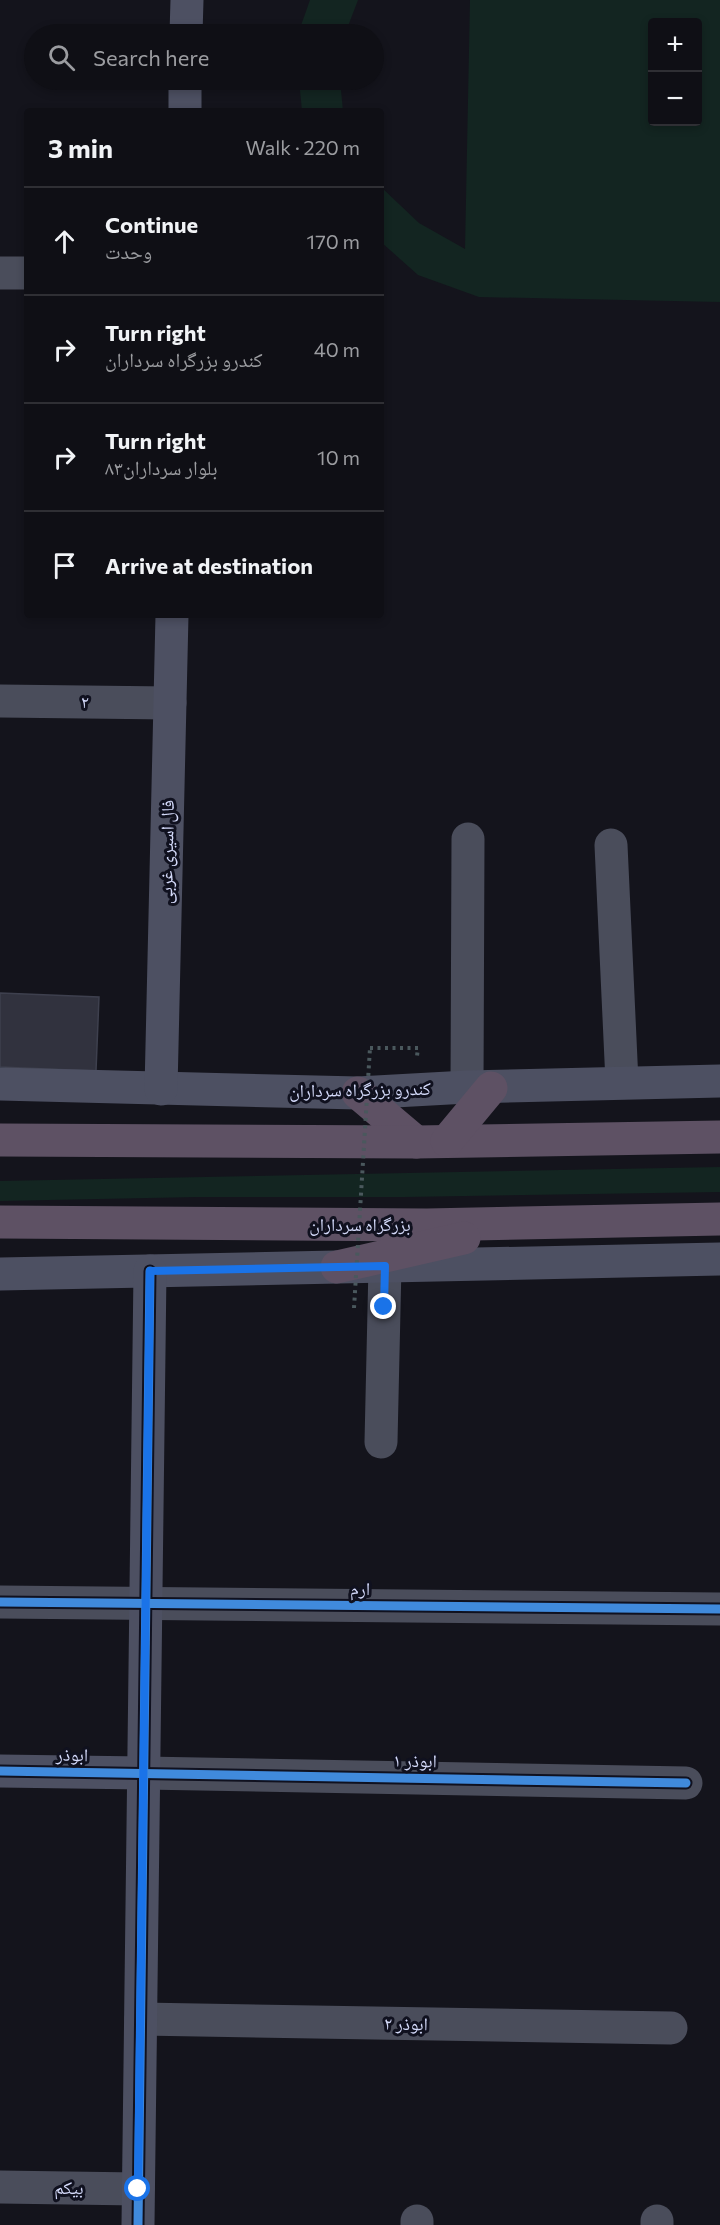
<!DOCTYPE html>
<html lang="en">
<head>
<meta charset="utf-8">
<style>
	:root { --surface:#0f0f15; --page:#18181e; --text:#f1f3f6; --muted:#9b9ca0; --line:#2f2f34 }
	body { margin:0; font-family:Commissioner,"Noto Naskh Arabic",sans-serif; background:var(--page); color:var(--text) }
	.controls { position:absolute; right:18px; top:18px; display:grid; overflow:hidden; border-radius:6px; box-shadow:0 3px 9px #0003 }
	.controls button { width:54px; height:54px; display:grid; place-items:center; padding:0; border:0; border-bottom:2px solid var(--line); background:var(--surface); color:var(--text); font:30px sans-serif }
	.stop { position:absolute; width:18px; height:18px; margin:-14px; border:4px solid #1a73e8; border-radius:50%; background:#fff }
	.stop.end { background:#1a73e8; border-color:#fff; box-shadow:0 2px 6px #0008 }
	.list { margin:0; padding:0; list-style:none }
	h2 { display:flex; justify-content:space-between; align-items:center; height:78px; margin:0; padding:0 24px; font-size:26px }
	h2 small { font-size:20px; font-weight:400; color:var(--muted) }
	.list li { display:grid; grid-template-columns:39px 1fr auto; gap:18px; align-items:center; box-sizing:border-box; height:108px; padding:0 24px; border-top:2px solid var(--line) }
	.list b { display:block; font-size:22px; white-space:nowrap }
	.list p { margin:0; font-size:20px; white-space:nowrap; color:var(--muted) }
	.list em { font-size:20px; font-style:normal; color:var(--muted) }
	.icon { flex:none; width:33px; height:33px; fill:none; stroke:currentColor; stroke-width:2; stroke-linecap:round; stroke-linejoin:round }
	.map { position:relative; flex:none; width:720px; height:2225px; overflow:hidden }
	.search { position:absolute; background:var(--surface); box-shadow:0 3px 9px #0003; left:24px; top:24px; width:360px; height:66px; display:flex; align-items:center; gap:15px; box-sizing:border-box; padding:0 21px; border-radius:33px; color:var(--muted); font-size:22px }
	.panel { position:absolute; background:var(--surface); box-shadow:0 3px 9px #0003; left:24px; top:108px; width:360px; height:510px; border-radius:6px }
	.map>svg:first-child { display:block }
</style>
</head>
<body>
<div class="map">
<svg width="720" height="2225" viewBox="0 0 720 2225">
	<rect width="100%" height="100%" fill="#14141c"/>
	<!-- green -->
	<g fill="#132521" fill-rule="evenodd">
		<polygon points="310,0 358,0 345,34 298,34"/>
		<path d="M 470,0 L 720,0 L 720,302 L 479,297 L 418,275 L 381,242 L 381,187 L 419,223 L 465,249 ZM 698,22 L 698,122 L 652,122 L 652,22 Z"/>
		<polygon points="299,80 340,80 343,111 302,111"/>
		<polygon points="720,1167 720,1192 405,1197 197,1197 0,1201 0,1181"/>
	</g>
	<!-- building -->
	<polygon fill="#31323e" stroke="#3e404e" stroke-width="1.5" points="0,993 99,997 96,1071 0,1067"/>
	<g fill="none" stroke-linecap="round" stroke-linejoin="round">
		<!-- path -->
		<polyline stroke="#4a585d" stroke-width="4" stroke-dasharray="3 4.5" stroke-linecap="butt" points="370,1048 418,1048 417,1056"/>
		<!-- street -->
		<g stroke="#4a4d5b" stroke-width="33">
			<polyline points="0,273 27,273"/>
			<polyline points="0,701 170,703"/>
			<polyline points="611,845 622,1082"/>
			<polyline points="467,1087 468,839"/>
			<polyline points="381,1442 385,1266"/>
			<polyline points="0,1602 720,1609"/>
			<polyline points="144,1773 686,1783"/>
			<polyline points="141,2019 671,2028"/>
			<polyline points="0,2187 138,2189"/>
			<polyline points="417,2225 417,2221"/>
			<polyline points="657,2225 657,2221"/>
		</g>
		<!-- secondary -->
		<g stroke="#4d5062" stroke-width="33">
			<polyline points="186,34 187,0"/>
			<polyline points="185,111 185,80"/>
			<polyline points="0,1084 358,1093 467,1087 720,1081"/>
			<polyline points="161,1089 172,615"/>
			<polyline points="0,1274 720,1259"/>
			<polyline points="0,1771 144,1773"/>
			<polyline points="138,2225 150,1271"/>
		</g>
		<!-- highway -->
		<g stroke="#5e5164" stroke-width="33">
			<polyline points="358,1093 416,1142"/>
			<polyline points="0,1140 416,1142 720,1137"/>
			<polyline points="447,1141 491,1088"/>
			<polyline points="0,1222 427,1225 720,1219"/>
			<polyline points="337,1267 464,1238"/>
		</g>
		<!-- path-bridge -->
		<polyline stroke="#4a585d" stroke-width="4" stroke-dasharray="3 4.5" stroke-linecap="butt" points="354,1308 370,1048"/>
		<!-- cycleway casing -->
		<g stroke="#10111f" stroke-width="13">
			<g id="cycleway">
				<polyline points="0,1602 720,1609"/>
				<polyline points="0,1771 686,1783"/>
				<polyline points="138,2225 150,1271"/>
			</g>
		</g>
		<!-- cycleway -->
		<use href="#cycleway" stroke="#408adc" stroke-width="9"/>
	</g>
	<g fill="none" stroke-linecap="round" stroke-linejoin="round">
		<!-- route -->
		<polyline stroke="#1a73e8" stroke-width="8" points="138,2189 150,1271 385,1266 384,1307"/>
	</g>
	<g text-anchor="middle" stroke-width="6" stroke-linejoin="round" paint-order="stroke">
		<!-- street labels -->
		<g font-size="18" fill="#d3d9f9" stroke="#10111f">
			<text transform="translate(85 702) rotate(1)" y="6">۲</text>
			<text transform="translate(167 852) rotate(-89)" y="6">فال اسیری غربی</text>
			<text transform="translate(360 1090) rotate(-1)" y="6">کندرو بزرگراه سرداران</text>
			<text x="360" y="1231">بزرگراه سرداران</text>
			<text transform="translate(360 1589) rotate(1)" y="6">ارم</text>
			<text transform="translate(72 1755) rotate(1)" y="6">ابوذر</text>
			<text transform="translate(415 1761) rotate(1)" y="6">ابوذر ۱</text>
			<text transform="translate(406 2024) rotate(1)" y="6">ابوذر ۲</text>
			<text transform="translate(69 2188) rotate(1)" y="6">بیکم</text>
		</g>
	</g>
</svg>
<div class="controls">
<button>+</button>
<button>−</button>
</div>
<div class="stop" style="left:138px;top:2189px"></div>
<div class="stop end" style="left:384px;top:1307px"></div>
<div class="search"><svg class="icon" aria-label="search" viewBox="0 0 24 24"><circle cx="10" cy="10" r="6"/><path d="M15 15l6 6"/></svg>Search here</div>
<section class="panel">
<h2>3 min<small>Walk · 220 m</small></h2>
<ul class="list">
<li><svg class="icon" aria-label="ahead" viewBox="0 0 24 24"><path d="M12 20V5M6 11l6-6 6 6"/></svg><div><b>Continue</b><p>وحدت</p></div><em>170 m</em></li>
<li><svg class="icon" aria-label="right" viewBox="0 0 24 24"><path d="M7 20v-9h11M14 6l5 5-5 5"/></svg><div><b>Turn right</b><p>کندرو بزرگراه سرداران</p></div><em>40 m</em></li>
<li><svg class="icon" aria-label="right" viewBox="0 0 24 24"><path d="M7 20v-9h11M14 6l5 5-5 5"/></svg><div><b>Turn right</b><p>بلوار سرداران۸۳</p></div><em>10 m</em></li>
<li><svg class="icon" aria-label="arrive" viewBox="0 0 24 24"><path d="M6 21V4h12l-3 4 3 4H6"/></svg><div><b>Arrive at destination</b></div></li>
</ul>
</section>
</div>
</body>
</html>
